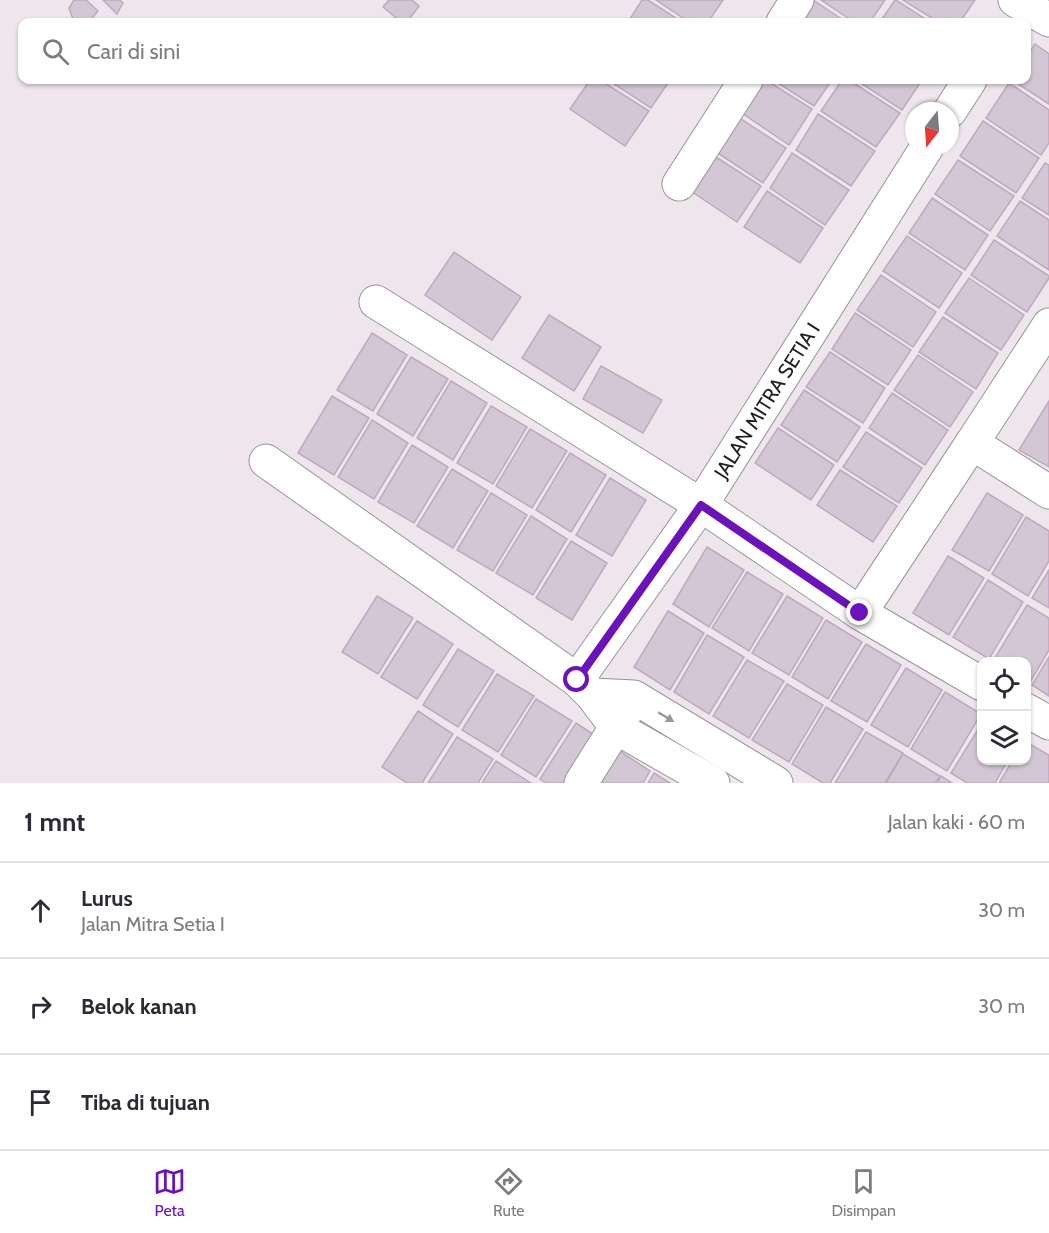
<!DOCTYPE html>
<html lang="id">
<head>
<meta charset="utf-8">
<style>
	:root { --surface:#fff; --page:#f7f7f7; --text:#2b2b33; --muted:#7c7c81; --line:#e1e1e2; --accent:#6c12bb }
	body { margin:0; font-family:Cabin,sans-serif; background:var(--page); color:var(--text) }
	.controls { position:absolute; right:18px; bottom:18px; display:grid; overflow:hidden; border-radius:12px; box-shadow:0 2px 4px #0004 }
	.controls button { width:54px; height:54px; display:grid; place-items:center; padding:0; border:0; border-bottom:2px solid var(--line); background:var(--surface); color:var(--text); font:30px sans-serif }
	.compass { position:absolute; left:905px; top:102px; width:54px; height:54px; border-radius:50%; background:var(--surface); box-shadow:0 2px 4px #0004; rotate:197deg }
	.stop { position:absolute; width:18px; height:18px; margin:-14px; border:4px solid #6c12bb; border-radius:50%; background:#fff }
	.stop.end { background:#6c12bb; border-color:#fff; box-shadow:0 2px 6px #0008 }
	.list { margin:0; padding:0; list-style:none }
	h2 { display:flex; justify-content:space-between; align-items:center; height:78px; margin:0; padding:0 24px; font-size:26px }
	h2 small { font-size:20px; font-weight:400; color:var(--muted) }
	.list li { display:grid; grid-template-columns:39px 1fr auto; gap:18px; align-items:center; box-sizing:border-box; height:96px; padding:0 24px; border-top:2px solid var(--line) }
	.list b { display:block; font-size:22px; white-space:nowrap }
	.list p { margin:0; font-size:20px; white-space:nowrap; color:var(--muted) }
	.list em { font-size:20px; font-style:normal; color:var(--muted) }
	.icon { flex:none; width:33px; height:33px; fill:none; stroke:currentColor; stroke-width:2; stroke-linecap:round; stroke-linejoin:round }
	.map { position:relative; flex:none; width:1049px; height:783px; overflow:hidden }
	.search { position:absolute; background:var(--surface); box-shadow:0 2px 4px #0004; left:18px; right:18px; top:18px; height:66px; display:flex; align-items:center; gap:15px; box-sizing:border-box; padding:0 21px; border-radius:12px; color:var(--muted); font-size:22px }
	.sheet { height:366px; background:var(--surface) }
	nav { display:flex; justify-content:space-around; align-items:center; box-sizing:border-box; height:84px; border-top:2px solid var(--line); background:var(--surface); font-size:16px; color:var(--muted) }
	nav a { display:grid; justify-items:center; gap:3px }
	nav .on { color:var(--accent) }
	.map>svg:first-child { display:block }
</style>
</head>
<body>
<div class="map">
<svg width="1049" height="783" viewBox="0 0 1049 783">
	<rect width="100%" height="100%" fill="#efe6ed"/>
	<!-- building -->
	<g fill="#d4c7d5" stroke="#bea9bf" stroke-width="1.5">
		<polygon points="74,0 86,0 98,11 89,22 74,22 69,8"/>
		<polygon points="103,0 120,0 123,3 117,14"/>
		<polygon points="389,0 412,0 419,6 407,22 401,22 383,7"/>
		<polygon points="642,0 648,0 682,22 628,22"/>
		<polygon points="656,0 723,0 708,22 689,22"/>
		<polygon points="813,0 846,22 789,22"/>
		<polygon points="821,0 885,0 870,22 854,22"/>
		<polygon points="895,0 896,0 930,22 880,22"/>
		<polygon points="903,0 975,0 960,22 938,22"/>
		<polygon points="1035,44 1049,54 1049,104 1012,80 1026,80 1026,57"/>
		<polygon points="590,80 600,80 649,111 625,146 570,109"/>
		<polygon points="608,80 670,80 651,108"/>
		<polygon points="752,80 766,80 812,109 789,145 733,107"/>
		<polygon points="773,80 832,80 814,106"/>
		<polygon points="842,80 849,80 900,113 876,147 821,111"/>
		<polygon points="856,80 922,80 902,110"/>
		<polygon points="1009,83 1049,110 1049,143 1041,155 986,118"/>
		<polygon points="730,112 786,148 763,183 707,146"/>
		<polygon points="818,114 875,151 851,186 796,150"/>
		<polygon points="983,121 1039,158 1016,193 960,156"/>
		<polygon points="705,150 761,186 737,222 682,185"/>
		<polygon points="792,153 849,190 825,225 770,188"/>
		<polygon points="958,160 1014,196 990,231 935,194"/>
		<polygon points="1045,163 1049,165 1049,215 1022,198"/>
		<polygon points="767,191 823,228 800,263 744,227"/>
		<polygon points="932,198 988,235 965,270 909,233"/>
		<polygon points="1020,201 1049,220 1049,270 997,236"/>
		<polygon points="907,236 962,273 939,308 883,271"/>
		<polygon points="994,240 1049,276 1049,278 1027,312 971,275"/>
		<polygon points="454,252 521,297 492,340 425,295"/>
		<polygon points="881,275 936,312 913,347 857,310"/>
		<polygon points="969,278 1024,315 1001,350 945,313"/>
		<polygon points="855,313 911,350 888,385 832,349"/>
		<polygon points="549,315 601,347 574,391 522,358"/>
		<polygon points="943,317 998,353 976,389 919,352"/>
		<polygon points="372,333 407,355 373,411 337,390"/>
		<polygon points="830,352 885,388 863,423 806,387"/>
		<polygon points="918,355 973,392 950,427 894,390"/>
		<polygon points="411,357 448,379 413,436 377,414"/>
		<polygon points="601,366 662,400 643,433 583,399"/>
		<polygon points="451,381 487,403 453,460 417,438"/>
		<polygon points="804,390 860,427 837,462 781,425"/>
		<polygon points="892,393 948,430 925,465 869,428"/>
		<polygon points="332,396 369,418 334,475 298,453"/>
		<polygon points="1049,401 1049,467 1019,450"/>
		<polygon points="491,406 527,427 493,484 457,463"/>
		<polygon points="372,420 408,443 374,499 338,477"/>
		<polygon points="778,428 834,465 811,500 755,463"/>
		<polygon points="530,429 567,451 532,508 496,486"/>
		<polygon points="866,432 922,468 899,503 843,467"/>
		<polygon points="412,445 448,467 414,523 378,502"/>
		<polygon points="570,453 606,475 571,532 536,510"/>
		<polygon points="452,469 488,491 453,548 417,526"/>
		<polygon points="840,470 897,506 873,542 817,505"/>
		<polygon points="610,478 646,500 612,556 576,535"/>
		<polygon points="491,493 527,515 493,571 457,550"/>
		<polygon points="987,493 1023,515 989,571 952,550"/>
		<polygon points="531,516 567,539 533,595 496,573"/>
		<polygon points="1026,517 1049,531 1049,561 1028,596 992,574"/>
		<polygon points="571,541 607,563 572,620 536,598"/>
		<polygon points="707,547 744,570 709,627 673,604"/>
		<polygon points="948,556 984,578 949,635 913,613"/>
		<polygon points="1049,570 1049,608 1032,598"/>
		<polygon points="747,572 783,594 749,651 712,628"/>
		<polygon points="988,580 1023,602 989,659 953,637"/>
		<polygon points="377,596 413,618 378,674 342,652"/>
		<polygon points="787,596 823,618 789,675 752,653"/>
		<polygon points="1027,605 1049,618 1049,650 1029,684 1026,682 1026,662 993,661"/>
		<polygon points="668,611 704,633 670,690 634,667"/>
		<polygon points="826,620 862,642 828,699 792,677"/>
		<polygon points="417,621 453,644 417,699 381,677"/>
		<polygon points="707,635 744,657 709,714 674,692"/>
		<polygon points="866,644 901,665 867,722 831,701"/>
		<polygon points="458,649 494,671 458,727 423,705"/>
		<polygon points="1049,657 1049,696 1032,685"/>
		<polygon points="747,660 784,681 749,738 713,716"/>
		<polygon points="906,668 942,690 908,747 871,725"/>
		<polygon points="497,674 534,696 498,752 462,730"/>
		<polygon points="787,684 823,705 789,762 752,740"/>
		<polygon points="945,692 981,714 947,771 911,749"/>
		<polygon points="536,699 572,721 536,777 501,755"/>
		<polygon points="826,707 863,729 830,783 823,783 792,764"/>
		<polygon points="418,711 453,734 422,783 407,783 382,767"/>
		<polygon points="576,723 602,740 576,783 546,783 540,779"/>
		<polygon points="982,723 982,760 1008,760 995,783 967,783 951,773"/>
		<polygon points="866,732 903,753 885,783 835,783"/>
		<polygon points="457,737 493,759 478,783 428,783"/>
		<polygon points="1026,742 1049,755 1049,783 999,783 1013,760 1026,760"/>
		<polygon points="615,748 650,771 643,783 593,783"/>
		<polygon points="903,754 940,776 935,783 886,783"/>
		<polygon points="496,761 531,783 482,783"/>
		<polygon points="654,773 670,783 648,783"/>
		<polygon points="941,776 952,783 937,783"/>
	</g>
	<g fill="none" stroke-linecap="round" stroke-linejoin="round">
		<!-- minor casing -->
		<g stroke="#969696" stroke-width="35">
			<g id="minor">
				<polyline points="1015,0 1049,20"/>
				<polyline points="783,22 797,0"/>
				<polyline points="950,111 970,80"/>
				<polyline points="679,184 746,80"/>
				<polyline points="376,302 701,505 860,613 982,684"/>
				<polyline points="1049,325 972,443 1049,492"/>
				<polyline points="266,461 577,680 592,695 617,728 713,783"/>
				<polyline points="860,613 972,443"/>
				<path id="s1" d="M 577,680 L 701,505 L 927,147"/>
				<polyline points="592,695 634,697 776,783"/>
				<polyline points="1026,710 1049,723"/>
				<polyline points="581,783 628,708"/>
			</g>
		</g>
		<!-- minor -->
		<use href="#minor" stroke="#fff" stroke-width="33"/>
	</g>
	<!-- one-way arrows -->
	<defs><path id="oneway-solid" d="M-6-.8H1V-3.2L6.5 0L1 3.2V.8H-6Z" transform="scale(1.5)"/></defs>
	<use fill="#9a9a9a" href="#oneway-solid" transform="translate(666 717) rotate(31)"/>
	<g fill="none" stroke-linecap="round" stroke-linejoin="round">
		<!-- route -->
		<polyline stroke="#6c12bb" stroke-width="8" points="577,680 701,505 860,613"/>
	</g>
	<g text-anchor="middle" stroke-width="5" stroke-linejoin="round" paint-order="stroke">
		<!-- street labels -->
		<g font-size="20" fill="#1f1f1f" stroke="#fff">
			<text dy="7" stroke="none"><textPath href="#s1" startOffset="338">JALAN MITRA SETIA I</textPath></text>
		</g>
	</g>
</svg>
<div class="controls">
<button><svg class="icon" aria-label="locate" viewBox="0 0 24 24"><circle cx="12" cy="12" r="6"/><path d="M12 2v4M12 18v4M2 12h4M18 12h4"/></svg></button>
<button><svg class="icon" aria-label="layers" viewBox="0 0 24 24"><path d="M12 4l9 5-9 5-9-5zM3 14l9 5 9-5"/></svg></button>
</div>
<svg class="compass" viewBox="-18 -18 36 36"><path d="M0-13l5 13h-10z" fill="#e53935"/><path d="M0 13l5-13h-10z" fill="#7c7c81"/></svg>
<div class="stop" style="left:577px;top:680px"></div>
<div class="stop end" style="left:860px;top:613px"></div>
<div class="search"><svg class="icon" aria-label="search" viewBox="0 0 24 24"><circle cx="10" cy="10" r="6"/><path d="M15 15l6 6"/></svg>Cari di sini</div>
</div>
<section class="sheet">
<h2>1 mnt<small>Jalan kaki · 60 m</small></h2>
<ul class="list">
<li><svg class="icon" aria-label="ahead" viewBox="0 0 24 24"><path d="M12 20V5M6 11l6-6 6 6"/></svg><div><b>Lurus</b><p>Jalan Mitra Setia I</p></div><em>30 m</em></li>
<li><svg class="icon" aria-label="right" viewBox="0 0 24 24"><path d="M7 20v-9h11M14 6l5 5-5 5"/></svg><div><b>Belok kanan</b></div><em>30 m</em></li>
<li><svg class="icon" aria-label="arrive" viewBox="0 0 24 24"><path d="M6 21V4h12l-3 4 3 4H6"/></svg><div><b>Tiba di tujuan</b></div></li>
</ul>
</section>
<nav>
<a class="on"><svg class="icon" aria-label="map" viewBox="0 0 24 24"><path d="M3 6l6-2 6 2 6-2v14l-6 2-6-2-6 2zM9 4v14M15 6v14"/></svg>Peta</a>
<a><svg class="icon" aria-label="directions" viewBox="0 0 24 24"><path d="M12 3l9 9-9 9-9-9zM9 14v-3h6M13 9l2 2-2 2"/></svg>Rute</a>
<a><svg class="icon" aria-label="saved" viewBox="0 0 24 24"><path d="M7 4h10v16l-5-4-5 4z"/></svg>Disimpan</a>
</nav>
</body>
</html>
